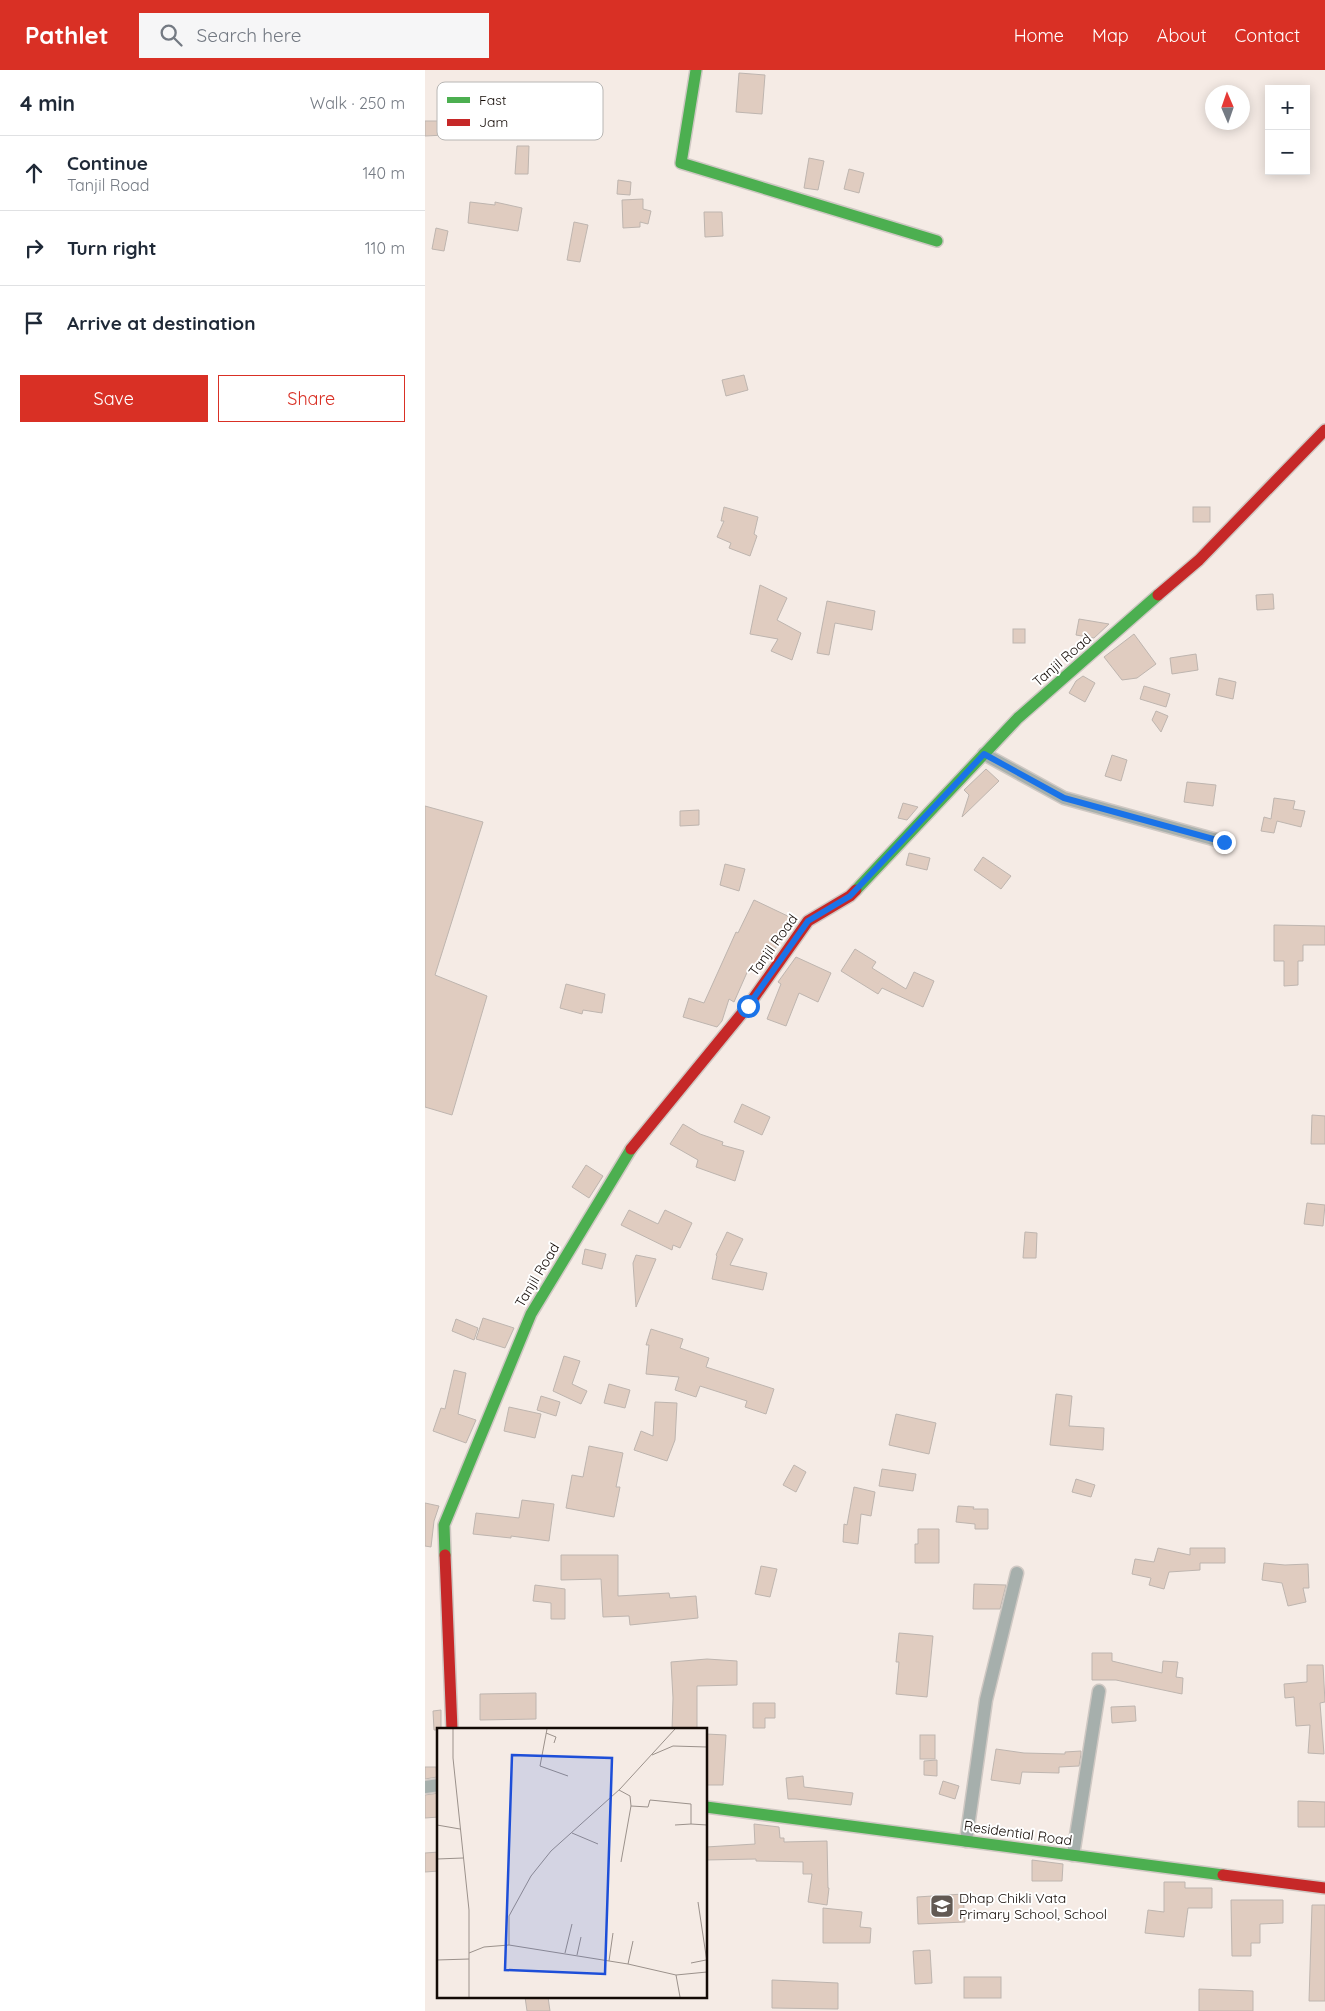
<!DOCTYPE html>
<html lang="en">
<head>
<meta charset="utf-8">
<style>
	:root { --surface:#fff; --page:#f6f6f7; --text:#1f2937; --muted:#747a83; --line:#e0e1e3; --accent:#d93025 }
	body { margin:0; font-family:Quicksand,sans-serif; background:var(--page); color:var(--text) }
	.controls { position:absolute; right:15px; top:15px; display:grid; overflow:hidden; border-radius:0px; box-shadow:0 2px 12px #0003 }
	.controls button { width:45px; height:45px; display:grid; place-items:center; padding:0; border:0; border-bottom:1px solid var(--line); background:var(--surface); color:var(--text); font:25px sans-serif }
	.compass { position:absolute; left:780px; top:15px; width:45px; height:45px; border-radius:50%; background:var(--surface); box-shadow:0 2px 12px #0003; rotate:358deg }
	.stop { position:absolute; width:15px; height:15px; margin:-11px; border:4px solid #1a73e8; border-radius:50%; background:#fff }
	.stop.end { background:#1a73e8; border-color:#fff; box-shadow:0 1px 5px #0008 }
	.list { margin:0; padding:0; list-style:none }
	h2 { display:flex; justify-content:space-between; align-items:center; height:65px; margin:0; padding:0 20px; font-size:21px }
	h2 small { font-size:16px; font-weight:400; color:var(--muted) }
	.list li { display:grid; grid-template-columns:32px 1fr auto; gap:15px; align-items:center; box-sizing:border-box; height:75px; padding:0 20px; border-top:1px solid var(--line) }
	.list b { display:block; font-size:19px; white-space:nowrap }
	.list p { margin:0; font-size:16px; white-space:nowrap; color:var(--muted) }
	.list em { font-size:16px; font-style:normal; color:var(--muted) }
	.actions { display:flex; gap:10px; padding:15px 20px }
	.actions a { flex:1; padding:11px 0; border:1px solid var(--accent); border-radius:0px; text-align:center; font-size:18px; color:var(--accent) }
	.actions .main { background:var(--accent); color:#fff }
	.icon { flex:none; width:28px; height:28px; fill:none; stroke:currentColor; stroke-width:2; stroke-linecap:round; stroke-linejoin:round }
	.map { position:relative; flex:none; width:900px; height:1941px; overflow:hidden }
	header { display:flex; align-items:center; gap:30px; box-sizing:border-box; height:70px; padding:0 25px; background:var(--accent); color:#fff }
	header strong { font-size:24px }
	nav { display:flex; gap:28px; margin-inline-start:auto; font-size:18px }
	.search { width:350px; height:45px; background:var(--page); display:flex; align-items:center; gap:12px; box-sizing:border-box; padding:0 18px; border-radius:0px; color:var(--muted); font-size:19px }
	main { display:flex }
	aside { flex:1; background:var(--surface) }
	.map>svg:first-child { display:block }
</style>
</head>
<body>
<header>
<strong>Pathlet</strong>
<div class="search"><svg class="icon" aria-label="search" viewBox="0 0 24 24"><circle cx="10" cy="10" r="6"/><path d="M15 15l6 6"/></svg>Search here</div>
<nav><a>Home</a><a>Map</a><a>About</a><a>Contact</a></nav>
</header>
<main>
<aside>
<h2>4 min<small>Walk · 250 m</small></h2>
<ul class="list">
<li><svg class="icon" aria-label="ahead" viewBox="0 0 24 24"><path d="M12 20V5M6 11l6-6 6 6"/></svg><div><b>Continue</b><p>Tanjil Road</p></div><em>140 m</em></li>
<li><svg class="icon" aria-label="right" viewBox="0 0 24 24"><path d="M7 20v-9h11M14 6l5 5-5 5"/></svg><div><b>Turn right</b></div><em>110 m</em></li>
<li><svg class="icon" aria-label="arrive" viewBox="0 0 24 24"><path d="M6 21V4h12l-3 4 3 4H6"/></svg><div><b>Arrive at destination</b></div></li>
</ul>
<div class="actions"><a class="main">Save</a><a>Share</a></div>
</aside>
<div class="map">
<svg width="900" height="1941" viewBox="0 0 900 1941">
	<rect width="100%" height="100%" fill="#f5ebe5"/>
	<!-- building -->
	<g fill="#e0ccc0" stroke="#beb5af">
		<polygon points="314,3 340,5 337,44 311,42"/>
		<polygon points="0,51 20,51 20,65 0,66"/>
		<polygon points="92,76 104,76 103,104 90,104"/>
		<polygon points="384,88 399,91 393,120 379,118"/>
		<polygon points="424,99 439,103 434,123 419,119"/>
		<polygon points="193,110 206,112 205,125 192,124"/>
		<polygon points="218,129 218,139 226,141 223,154 215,152 215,157 198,158 197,130"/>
		<polygon points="45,132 70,135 70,132 97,138 93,161 43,153"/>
		<polygon points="279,142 297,142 298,166 280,167"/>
		<polygon points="149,152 163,155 155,192 142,190"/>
		<polygon points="11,158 23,161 19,181 7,179"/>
		<polygon points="319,305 323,320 301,326 297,310"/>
		<polygon points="299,437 333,447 329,464 332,466 325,486 304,478 306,473 292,467 299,451 296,451"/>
		<rect x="768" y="437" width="17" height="15"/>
		<polygon points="335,515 362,528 352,550 376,563 367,590 346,581 353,569 325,564"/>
		<polygon points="848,524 849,539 832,540 831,525"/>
		<polygon points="402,531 450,541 447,560 410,553 404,585 392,583"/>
		<polygon points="654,549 684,554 669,568 651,565"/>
		<rect x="588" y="559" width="12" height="14"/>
		<polygon points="709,564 731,594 712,608 697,610 679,587"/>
		<polygon points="771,584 773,600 747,604 745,588"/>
		<polygon points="658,606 670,613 660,632 644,623 651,611"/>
		<polygon points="794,608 811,612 808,629 791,625"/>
		<polygon points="719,616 745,624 741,637 715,629"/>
		<polygon points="731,641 743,646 736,662 727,650"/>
		<polygon points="687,685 702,690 696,711 680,706"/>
		<polygon points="561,699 574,711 537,747 544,725 539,720"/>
		<polygon points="762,712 791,715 788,736 759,732"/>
		<polygon points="849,728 870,731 868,739 880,741 876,757 852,751 849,763 836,761 839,747 846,749"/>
		<polygon points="478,733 493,737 482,750 473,748"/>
		<polygon points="0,736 58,752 10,905 62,926 27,1045 0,1037"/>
		<polygon points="274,740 274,755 255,756 255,741"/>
		<polygon points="484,783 505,788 502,800 481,795"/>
		<polygon points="558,787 586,806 576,819 549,800"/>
		<polygon points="300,794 320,799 314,821 295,815"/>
		<polygon points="329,830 369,849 364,859 333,903 324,898 309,932 304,929 297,951 292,957 258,947 264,928 279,933 311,862 313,863"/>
		<polygon points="849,855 900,856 900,875 878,875 878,891 873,891 873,915 859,916 859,891 849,891"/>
		<polygon points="430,879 451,892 447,898 481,919 489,902 509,911 498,937 457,918 453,924 416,901"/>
		<polygon points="371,887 406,903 393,932 374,923 361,956 342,949 356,914 353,912"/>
		<polygon points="141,914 180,924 177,943 158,940 157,944 135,938"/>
		<polygon points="317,1034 345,1047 337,1065 309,1052"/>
		<polygon points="887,1045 900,1046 900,1074 886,1074"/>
		<polygon points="258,1054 275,1064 298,1072 297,1075 319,1081 310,1111 271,1097 273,1090 245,1074"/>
		<polygon points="161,1095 178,1106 164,1128 147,1117"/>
		<polygon points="882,1133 900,1135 898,1156 879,1154"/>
		<polygon points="204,1140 233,1154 240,1140 267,1153 255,1178 248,1175 247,1180 196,1155"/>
		<polygon points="302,1162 318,1169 305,1195 342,1203 338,1220 287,1209 292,1186 291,1185"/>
		<polygon points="600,1162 612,1163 611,1188 598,1188"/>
		<polygon points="160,1179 181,1184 177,1199 157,1194"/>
		<polygon points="211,1185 231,1189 211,1237 208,1193"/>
		<polygon points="58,1248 89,1258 80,1278 51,1269"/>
		<polygon points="31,1249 53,1258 49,1270 27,1261"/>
		<polygon points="226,1259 258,1269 255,1278 284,1288 281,1297 349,1319 341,1344 320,1337 322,1331 275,1316 271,1327 250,1320 254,1307 221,1304 224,1275 221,1275"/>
		<polygon points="139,1286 155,1291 147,1314 162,1321 156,1334 128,1321"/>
		<polygon points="29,1300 41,1303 33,1344 51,1350 41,1373 8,1361 16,1338 20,1339"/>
		<polygon points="184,1314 205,1320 200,1338 179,1333"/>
		<polygon points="631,1324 647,1326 644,1356 679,1358 678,1380 625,1375"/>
		<polygon points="116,1326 135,1332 131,1346 112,1340"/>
		<polygon points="230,1332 252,1333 250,1370 242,1391 209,1380 216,1361 228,1366"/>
		<polygon points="84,1337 116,1344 110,1368 79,1361"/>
		<polygon points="471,1344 511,1353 504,1384 464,1375"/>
		<polygon points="164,1376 198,1383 191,1417 195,1417 189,1447 141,1438 147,1405 158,1407"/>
		<polygon points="369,1395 381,1402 371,1422 358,1415"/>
		<polygon points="457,1399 491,1404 488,1421 454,1416"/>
		<polygon points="651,1409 670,1415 666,1427 647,1422"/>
		<polygon points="429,1417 450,1422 446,1446 436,1444 433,1474 418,1472 419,1454 422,1455"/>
		<polygon points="97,1430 129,1434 124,1471 86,1466 86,1468 48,1464 51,1443 94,1448"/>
		<polygon points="0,1433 14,1436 9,1451 6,1477 0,1476"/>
		<polygon points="533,1436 549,1437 548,1439 563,1439 563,1459 550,1459 550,1454 531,1452"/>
		<polygon points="493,1459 514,1459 514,1493 490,1493 490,1474 493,1474"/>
		<polygon points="733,1478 765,1485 765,1478 800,1478 800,1493 775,1493 775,1500 744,1502 739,1519 724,1515 726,1508 707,1504 710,1489 729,1492"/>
		<polygon points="136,1485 193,1485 193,1526 244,1523 245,1528 271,1526 273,1548 205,1555 204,1546 178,1547 176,1509 136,1510"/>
		<polygon points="839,1493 860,1495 883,1494 884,1518 878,1518 881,1532 863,1536 857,1513 837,1510"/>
		<polygon points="336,1496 352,1499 345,1527 330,1524"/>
		<polygon points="549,1514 581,1515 575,1539 548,1539"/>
		<polygon points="110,1515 140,1519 140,1549 126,1549 126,1533 108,1531"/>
		<polygon points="474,1563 508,1566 502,1627 471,1624 474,1592 471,1592"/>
		<polygon points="667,1583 687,1583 687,1591 737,1603 738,1591 753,1592 751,1607 758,1608 757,1624 691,1610 667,1610"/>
		<polygon points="282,1589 312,1591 312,1615 272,1616 272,1660 247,1660 248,1628 246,1592"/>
		<polygon points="882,1595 898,1595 900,1632 895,1633 899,1684 883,1683 885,1655 871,1656 869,1627 860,1628 859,1614 882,1612"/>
		<polygon points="111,1623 111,1649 55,1650 55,1624"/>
		<polygon points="328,1633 350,1633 350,1648 340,1648 340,1658 328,1658"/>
		<polygon points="710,1636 711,1651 687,1653 686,1637"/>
		<polygon points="16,1640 16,1660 9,1660 8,1641"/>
		<polygon points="281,1664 301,1665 298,1715 281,1715"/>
		<rect x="495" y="1665" width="15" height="24"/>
		<polygon points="571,1679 599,1683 640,1684 640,1682 656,1681 656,1684 654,1696 634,1697 634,1703 597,1702 595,1714 566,1710"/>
		<polygon points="512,1690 512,1706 499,1705 499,1691"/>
		<polygon points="0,1697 11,1697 12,1707 0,1709"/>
		<polygon points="378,1706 379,1717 428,1723 426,1735 371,1729 363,1729 361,1708"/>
		<polygon points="518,1711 534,1716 530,1729 514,1724"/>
		<polygon points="14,1723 14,1747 0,1748 0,1725"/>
		<polygon points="873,1731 900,1732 900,1757 873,1757"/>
		<polygon points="329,1754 354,1757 355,1768 359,1768 359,1772 402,1771 403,1818 404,1818 402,1835 383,1832 387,1804 378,1804 378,1792 331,1791 331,1789 281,1790 281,1777 330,1774"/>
		<polygon points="14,1782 14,1801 0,1802 0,1783"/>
		<polygon points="607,1790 638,1794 637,1811 607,1811"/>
		<polygon points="739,1812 760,1812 760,1818 787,1818 787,1838 763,1838 759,1867 720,1863 723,1840 739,1842"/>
		<polygon points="538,1824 540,1852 493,1854 492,1827"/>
		<polygon points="806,1830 858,1830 858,1853 835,1854 835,1873 826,1873 826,1886 807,1886"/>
		<polygon points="887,1835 900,1835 900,1931 884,1931"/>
		<polygon points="398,1838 437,1842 435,1857 446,1858 445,1873 398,1873"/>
		<polygon points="505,1880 507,1913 490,1914 488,1881"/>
		<rect x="539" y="1907" width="37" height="21"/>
		<polygon points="347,1910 413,1913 413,1939 347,1938"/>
		<polygon points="774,1919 828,1921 828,1941 774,1941"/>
		<polygon points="100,1927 123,1927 125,1941 102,1941"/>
	</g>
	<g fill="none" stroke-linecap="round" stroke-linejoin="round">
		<!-- street casing -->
		<g stroke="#cfc8c3" stroke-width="15">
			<g id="street">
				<polyline points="559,684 639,728 799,772"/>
				<polyline points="0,1717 14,1715"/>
				<polyline points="541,1771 561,1630 592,1503"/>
				<polyline points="648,1785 674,1621"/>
			</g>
		</g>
		<!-- fast casing -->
		<g stroke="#cfc8c3" stroke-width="14">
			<g id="fast">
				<polyline points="271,0 256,93 512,171"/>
				<polyline points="431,820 593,648 733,525"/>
				<polyline points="20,1485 19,1455 106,1244 206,1079"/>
				<polyline points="281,1737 798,1805"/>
			</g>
		</g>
		<!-- jam casing -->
		<g stroke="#cfc8c3" stroke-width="14">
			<g id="jam">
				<polyline points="733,525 774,490 900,360"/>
				<polyline points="206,1079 323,936 383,851 425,826 431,820"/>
				<polyline points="20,1485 27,1660"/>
				<polyline points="798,1805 900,1818"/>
			</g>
		</g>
		<!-- street -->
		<use href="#street" stroke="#a6afac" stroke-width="12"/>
		<!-- fast -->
		<use href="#fast" stroke="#4caf50" stroke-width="11"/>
		<!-- jam -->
		<use href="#jam" stroke="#c62828" stroke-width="11"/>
	</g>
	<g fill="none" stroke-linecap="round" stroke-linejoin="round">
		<!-- route -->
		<polyline stroke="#1a73e8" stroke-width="6" points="323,936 383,851 425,826 559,684 639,728 799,772"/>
	</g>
	<!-- icons -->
	<defs>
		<g id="school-square" transform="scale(1.25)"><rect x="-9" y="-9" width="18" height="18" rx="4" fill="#625953" stroke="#fff"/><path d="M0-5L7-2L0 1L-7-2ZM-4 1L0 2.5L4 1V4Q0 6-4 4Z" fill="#fff"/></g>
	</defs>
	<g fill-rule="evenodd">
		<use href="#school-square" x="517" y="1836"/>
	</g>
	<g text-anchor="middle" stroke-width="4" stroke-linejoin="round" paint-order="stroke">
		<!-- street labels -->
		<g font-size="14" fill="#130a05" stroke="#fff">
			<text transform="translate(637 590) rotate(-41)" y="5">Tanjil Road</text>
			<text transform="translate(348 875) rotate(-54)" y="5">Tanjil Road</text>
			<text transform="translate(112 1205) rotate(-59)" y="5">Tanjil Road</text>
			<text transform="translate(593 1763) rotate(8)" y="5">Residential Road</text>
		</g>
		<!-- poi labels -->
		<g font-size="14" fill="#130a05" stroke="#fff" text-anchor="start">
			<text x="534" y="1833">Dhap Chikli Vata<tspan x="534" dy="16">Primary School, School</tspan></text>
		</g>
	</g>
	<!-- overview -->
	<g transform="translate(12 1658)">
		<rect width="270" height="270" fill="#f5ebe5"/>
		<path fill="none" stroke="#9b918b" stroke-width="1" d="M 16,1 L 16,30 L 32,182 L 32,269M 110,1 L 103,38 L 131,48M 109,5 L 119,9 L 117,15M 215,27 L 236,18 L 270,19M 182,62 L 193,68 L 194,78 L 184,134M 194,78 L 211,79 L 213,72 L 254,76 L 254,96 L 238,97M 254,96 L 270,97M 0,97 L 23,101M 135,105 L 161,116M 0,131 L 26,130M 261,174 L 270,234M 72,217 L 72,188 L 94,148 L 114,123 L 183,61 L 238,1M 32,225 L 47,219 L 72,217 L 191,236 L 239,247 L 270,244M 128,225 L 135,196M 140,227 L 144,209M 0,232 L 32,231M 172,233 L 176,205M 254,235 L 269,232M 191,236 L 196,213M 239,247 L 243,269"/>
		<path fill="#1d4ed8" fill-opacity="0.15" stroke="#1d4ed8" stroke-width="2.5" d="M 75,27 L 175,30 L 168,246 L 68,242 Z"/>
		<rect width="270" height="270" fill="none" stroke="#130a05" stroke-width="2.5"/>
	</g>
	<!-- legend -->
	<rect x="12" y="12" width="166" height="58" rx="8" fill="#fff" stroke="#b8b6b4" stroke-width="1"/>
	<rect x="22" y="27" width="23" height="6" fill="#4caf50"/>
	<rect x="22" y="49" width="23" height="7" fill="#c62828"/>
	<g font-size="14" fill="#130a05">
		<text x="54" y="35">Fast</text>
		<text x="54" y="57">Jam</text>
	</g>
</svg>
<div class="controls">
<button>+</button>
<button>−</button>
</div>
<svg class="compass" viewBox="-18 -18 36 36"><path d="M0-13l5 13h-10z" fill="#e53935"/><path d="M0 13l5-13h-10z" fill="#747a83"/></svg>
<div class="stop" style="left:323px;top:936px"></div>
<div class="stop end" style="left:799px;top:772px"></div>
</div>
</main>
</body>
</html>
